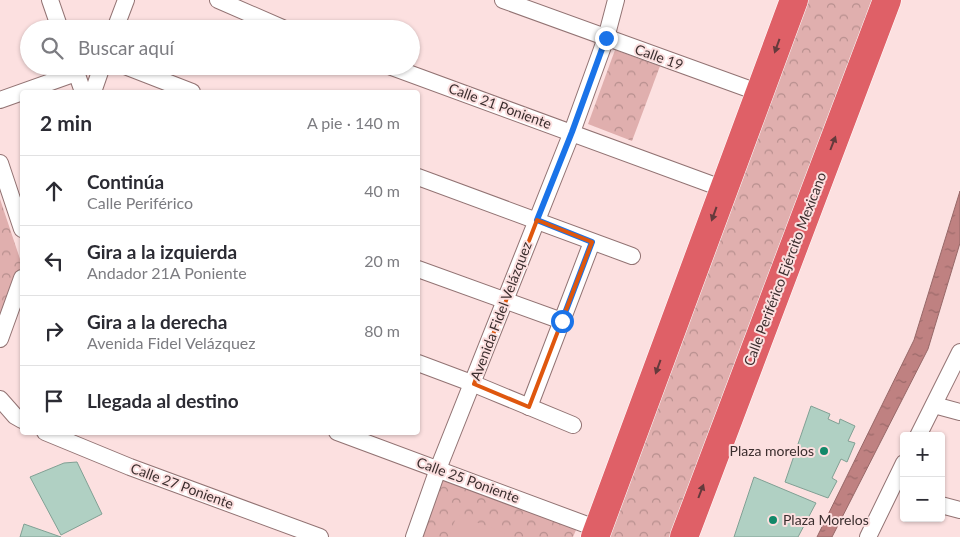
<!DOCTYPE html>
<html lang="es">
<head>
<meta charset="utf-8">
<style>
	:root { --surface:#fff; --page:#f2f2f3; --text:#2b2b33; --muted:#7c7c81; --line:#e1e1e2 }
	body { margin:0; font-family:Lato,sans-serif; background:var(--page); color:var(--text) }
	.controls { position:absolute; right:15px; bottom:15px; display:grid; overflow:hidden; border-radius:5px; box-shadow:0 1px 4px #0004 }
	.controls button { width:45px; height:45px; display:grid; place-items:center; padding:0; border:0; border-bottom:1px solid var(--line); background:var(--surface); color:var(--text); font:25px sans-serif }
	.stop { position:absolute; width:15px; height:15px; margin:-11px; border:4px solid #1a73e8; border-radius:50%; background:#fff }
	.stop.end { background:#1a73e8; border-color:#fff; box-shadow:0 1px 5px #0008 }
	.list { margin:0; padding:0; list-style:none }
	h2 { display:flex; justify-content:space-between; align-items:center; height:65px; margin:0; padding:0 20px; font-size:21px }
	h2 small { font-size:16px; font-weight:400; color:var(--muted) }
	.list li { display:grid; grid-template-columns:32px 1fr auto; gap:15px; align-items:center; box-sizing:border-box; height:70px; padding:0 20px; border-top:1px solid var(--line) }
	.list b { display:block; font-size:19px; white-space:nowrap }
	.list p { margin:0; font-size:16px; white-space:nowrap; color:var(--muted) }
	.list em { font-size:16px; font-style:normal; color:var(--muted) }
	.icon { flex:none; width:28px; height:28px; fill:none; stroke:currentColor; stroke-width:2; stroke-linecap:round; stroke-linejoin:round }
	.map { position:relative; flex:none; width:960px; height:537px; overflow:hidden }
	.search { position:absolute; background:var(--surface); box-shadow:0 1px 4px #0004; left:20px; top:20px; width:400px; height:55px; display:flex; align-items:center; gap:12px; box-sizing:border-box; padding:0 18px; border-radius:28px; color:var(--muted); font-size:19px }
	.panel { position:absolute; background:var(--surface); box-shadow:0 1px 4px #0004; left:20px; top:90px; width:400px; height:345px; border-radius:5px }
	.map>svg:first-child { display:block }
</style>
</head>
<body>
<div class="map">
<svg width="960" height="537" viewBox="0 0 960 537">
	<defs>
		<pattern id="forest-crowns" width="20" height="18" patternUnits="userSpaceOnUse" patternTransform="scale(1.25)"><rect width="20" height="18" fill="#e0afae"/><path d="M2 6a3 3 0 1 1 6 0M12 15a3 3 0 1 1 6 0" fill="none" stroke="#b78f8e"/></pattern>
		<pattern id="water-ripples" width="26" height="14" patternUnits="userSpaceOnUse" patternTransform="scale(1.25)"><rect width="26" height="14" fill="#bf8181"/><path d="M2 4q2-2 4 0t4 0M15 11q2-2 4 0t4 0" fill="none" stroke="#9c6a6a"/></pattern>
	</defs>
	<rect width="100%" height="100%" fill="#fce0e0"/>
	<!-- forest -->
	<g fill="url(#forest-crowns)">
		<polygon points="795,0 880,0 680,537 597,537"/>
		<polygon points="615,50 660,66 632,141 588,124"/>
		<polygon points="0,199 22,265 0,330"/>
		<polygon points="438,471 579,523 573,537 415,537"/>
	</g>
	<!-- pitch -->
	<polygon fill="#e0afae" points="457,515 505,533 504,537 449,537"/>
	<!-- water -->
	<polygon fill="url(#water-ripples)" stroke="#976868" points="960,191 960,243 928,349 832,537 817,537 914,340"/>
	<!-- building -->
	<g fill="#b0d0c3" stroke="#81a094">
		<polygon points="811,406 830,414 828,419 839,424 840,419 855,426 848,441 855,443 847,462 841,459 832,478 837,481 828,498 785,482"/>
		<polygon points="77,462 102,514 61,535 30,477 64,463"/>
		<polygon points="754,477 816,503 798,537 734,537"/>
		<polygon points="24,524 61,537 20,537"/>
	</g>
	<g fill="none" stroke-linecap="round" stroke-linejoin="round">
		<!-- street casing -->
		<g stroke="#927373" stroke-width="18">
			<g id="street">
				<polyline points="50,0 60,29"/>
				<polyline points="218,0 285,29"/>
				<polyline points="503,0 760,93"/>
				<polyline points="115,29 126,0"/>
				<polyline points="74,66 83,92"/>
				<polyline points="125,66 192,92"/>
				<polyline points="389,66 724,189"/>
				<polyline points="93,92 102,66"/>
				<polyline points="0,100 76,73"/>
				<polyline points="0,163 22,229"/>
				<polyline points="418,177 632,256"/>
				<polyline points="418,269 562,321"/>
				<polyline points="0,339 22,278"/>
				<polyline points="418,363 474,384 573,425"/>
				<polyline points="0,399 15,416 22,420"/>
				<polyline points="934,405 960,412"/>
				<polyline points="529,407 592,242"/>
				<polyline points="45,432 130,467 320,537"/>
				<polyline points="337,432 598,529"/>
				<polyline points="918,436 960,352"/>
				<polyline points="941,505 960,510"/>
				<polyline points="414,537 438,469 572,132 606,38 616,0"/>
				<polyline points="868,537 904,463"/>
			</g>
		</g>
		<!-- highway casing -->
		<g stroke="#fff" stroke-width="29">
			<g id="highway">
				<polyline points="595,537 794,0"/>
				<polyline points="684,537 887,0"/>
			</g>
		</g>
		<!-- street -->
		<use href="#street" stroke="#fff" stroke-width="16"/>
		<!-- highway -->
		<use href="#highway" stroke="#df6067" stroke-width="28"/>
	</g>
	<!-- one-way arrows -->
	<defs><path id="oneway-solid" d="M-6-.8H1V-3.2L6.5 0L1 3.2V.8H-6Z" transform="scale(1.25)"/></defs>
	<g fill="#643a3c">
		<use href="#oneway-solid" transform="translate(777 46) rotate(110)"/>
		<use href="#oneway-solid" transform="translate(833 143) rotate(-69)"/>
		<use href="#oneway-solid" transform="translate(714 214) rotate(110)"/>
		<use href="#oneway-solid" transform="translate(658 367) rotate(110)"/>
		<use href="#oneway-solid" transform="translate(701 491) rotate(-69)"/>
	</g>
	<g fill="none" stroke-linecap="round" stroke-linejoin="round">
		<!-- route -->
		<polyline stroke="#1a73e8" stroke-width="6" points="562,321 592,242 537,220 572,132 606,38"/>
	</g>
	<!-- marked area -->
	<path fill="none" stroke="#df570e" stroke-width="4" stroke-linejoin="round" d="M 537,220 L 592,242 L 529,407 L 474,384 Z"/>
	<!-- markers -->
	<g fill="#128869" stroke="#fce0e0" stroke-width="2">
		<circle cx="824" cy="451" r="5"/>
		<circle cx="773" cy="520" r="5"/>
	</g>
	<g text-anchor="middle" stroke-width="4" stroke-linejoin="round" paint-order="stroke">
		<!-- street labels -->
		<g font-size="14" fill="#3b2e2e" stroke="#fce0e0">
			<text transform="translate(659 57) rotate(20)" y="5">Calle 19</text>
			<text transform="translate(500 106) rotate(20)" y="5">Calle 21 Poniente</text>
			<text transform="translate(785 269) rotate(-69)" y="5">Calle Periférico Ejército Mexicano</text>
			<text transform="translate(501 311) rotate(-69)" y="5">Avenida Fidel Velázquez</text>
			<text transform="translate(468 480) rotate(20)" y="5">Calle 25 Poniente</text>
			<text transform="translate(182 486) rotate(20)" y="5">Calle 27 Poniente</text>
		</g>
		<!-- poi labels -->
		<g font-size="14" fill="#3b2e2e" stroke="#fce0e0" text-anchor="end">
			<text x="814" y="456">Plaza morelos</text>
			<text x="783" y="525" text-anchor="start">Plaza Morelos</text>
		</g>
	</g>
</svg>
<div class="controls">
<button>+</button>
<button>−</button>
</div>
<div class="stop" style="left:562px;top:321px"></div>
<div class="stop end" style="left:606px;top:38px"></div>
<div class="search"><svg class="icon" aria-label="search" viewBox="0 0 24 24"><circle cx="10" cy="10" r="6"/><path d="M15 15l6 6"/></svg>Buscar aquí</div>
<section class="panel">
<h2>2 min<small>A pie · 140 m</small></h2>
<ul class="list">
<li><svg class="icon" aria-label="ahead" viewBox="0 0 24 24"><path d="M12 20V5M6 11l6-6 6 6"/></svg><div><b>Continúa</b><p>Calle Periférico</p></div><em>40 m</em></li>
<li><svg class="icon" aria-label="left" viewBox="0 0 24 24"><path d="M17 20v-9H6M10 6l-5 5 5 5"/></svg><div><b>Gira a la izquierda</b><p>Andador 21A Poniente</p></div><em>20 m</em></li>
<li><svg class="icon" aria-label="right" viewBox="0 0 24 24"><path d="M7 20v-9h11M14 6l5 5-5 5"/></svg><div><b>Gira a la derecha</b><p>Avenida Fidel Velázquez</p></div><em>80 m</em></li>
<li><svg class="icon" aria-label="arrive" viewBox="0 0 24 24"><path d="M6 21V4h12l-3 4 3 4H6"/></svg><div><b>Llegada al destino</b></div></li>
</ul>
</section>
</div>
</body>
</html>
